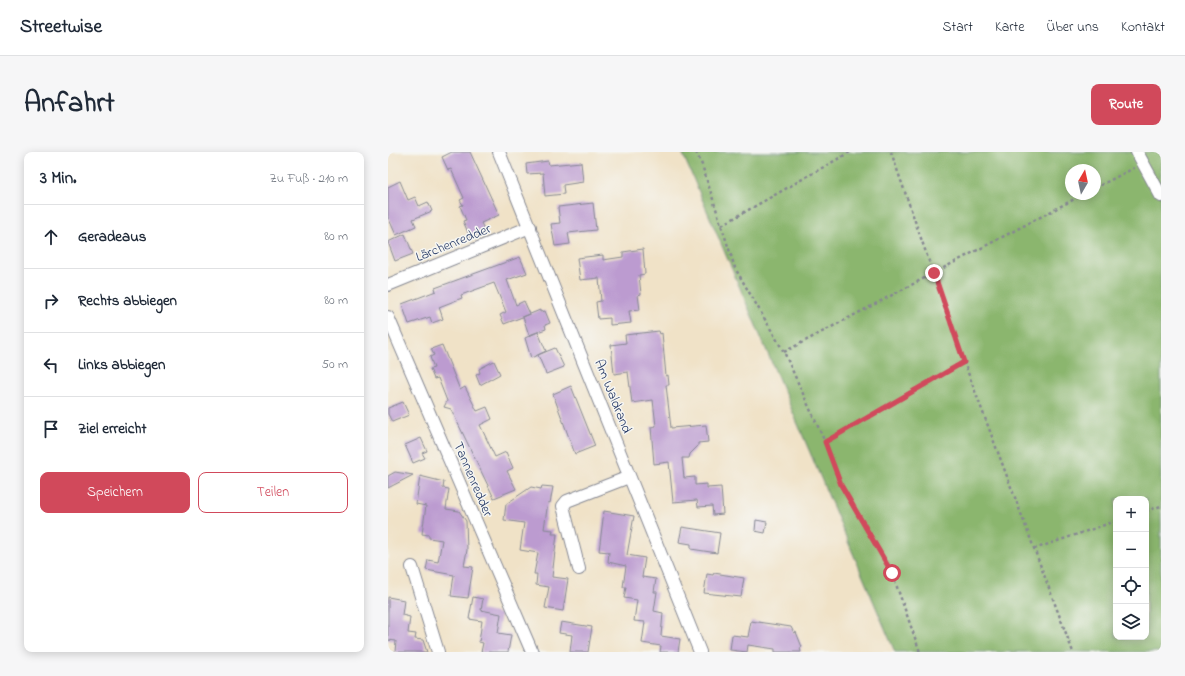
<!DOCTYPE html>
<html lang="de">
<head>
<meta charset="utf-8">
<style>
	:root { --surface:#fff; --page:#f6f6f7; --text:#1f2937; --muted:#747a83; --line:#e0e1e3; --accent:#d1495b }
	body { margin:0; font-family:"Indie Flower",sans-serif; background:var(--page); color:var(--text) }
	.controls { position:absolute; right:12px; bottom:12px; display:grid; overflow:hidden; border-radius:8px; box-shadow:0 2px 10px #0003 }
	.controls button { width:36px; height:36px; display:grid; place-items:center; padding:0; border:0; border-bottom:1px solid var(--line); background:var(--surface); color:var(--text); font:20px sans-serif }
	.compass { position:absolute; left:677px; top:12px; width:36px; height:36px; border-radius:50%; background:var(--surface); box-shadow:0 2px 10px #0003; rotate:9deg }
	.stop { position:absolute; width:12px; height:12px; margin:-9px; border:3px solid #d1495b; border-radius:50%; background:#fff }
	.stop.end { background:#d1495b; border-color:#fff; box-shadow:0 1px 4px #0008 }
	.list { margin:0; padding:0; list-style:none }
	h2 { display:flex; justify-content:space-between; align-items:center; height:52px; margin:0; padding:0 16px; font-size:17px }
	h2 small { font-size:13px; font-weight:400; color:var(--muted) }
	.list li { display:grid; grid-template-columns:26px 1fr auto; gap:12px; align-items:center; box-sizing:border-box; height:64px; padding:0 16px; border-top:1px solid var(--line) }
	.list b { display:block; font-size:15px; white-space:nowrap }
	.list em { font-size:13px; font-style:normal; color:var(--muted) }
	.actions { display:flex; gap:8px; padding:12px 16px }
	.actions a { flex:1; padding:9px 0; border:1px solid var(--accent); border-radius:8px; text-align:center; font-size:14px; color:var(--accent) }
	.actions .main { background:var(--accent); color:#fff }
	.icon { flex:none; width:22px; height:22px; fill:none; stroke:currentColor; stroke-width:2; stroke-linecap:round; stroke-linejoin:round }
	.map { position:relative; flex:none; width:773px; height:500px; overflow:hidden; border-radius:8px }
	header { display:flex; align-items:center; gap:24px; box-sizing:border-box; height:56px; padding:0 20px; background:var(--surface); border-bottom:1px solid var(--line) }
	header strong { font-size:19px }
	nav { display:flex; gap:22px; margin-inline-start:auto; font-size:14px }
	.intro { display:flex; align-items:center; justify-content:space-between; box-sizing:border-box; height:96px; padding:0 24px }
	h1 { margin:0; font-size:28px }
	.button { padding:10px 18px; border-radius:8px; background:var(--accent); color:#fff; font-size:14px; font-weight:700 }
	main { display:flex; gap:24px; padding:0 24px }
	aside { flex:1; background:var(--surface); border-radius:8px; box-shadow:0 2px 10px #0003 }
	.map>svg:first-child { display:block }
</style>
</head>
<body>
<header>
<strong>Streetwise</strong>
<nav><a>Start</a><a>Karte</a><a>Über uns</a><a>Kontakt</a></nav>
</header>
<div class="intro"><h1>Anfahrt</h1><a class="button">Route</a></div>
<main>
<aside>
<h2>3 Min.<small>Zu Fuß · 210 m</small></h2>
<ul class="list">
<li><svg class="icon" aria-label="ahead" viewBox="0 0 24 24"><path d="M12 20V5M6 11l6-6 6 6"/></svg><div><b>Geradeaus</b></div><em>80 m</em></li>
<li><svg class="icon" aria-label="right" viewBox="0 0 24 24"><path d="M7 20v-9h11M14 6l5 5-5 5"/></svg><div><b>Rechts abbiegen</b></div><em>80 m</em></li>
<li><svg class="icon" aria-label="left" viewBox="0 0 24 24"><path d="M17 20v-9H6M10 6l-5 5 5 5"/></svg><div><b>Links abbiegen</b></div><em>50 m</em></li>
<li><svg class="icon" aria-label="arrive" viewBox="0 0 24 24"><path d="M6 21V4h12l-3 4 3 4H6"/></svg><div><b>Ziel erreicht</b></div></li>
</ul>
<div class="actions"><a class="main">Speichern</a><a>Teilen</a></div>
</aside>
<div class="map">
<svg width="773" height="500" viewBox="0 0 773 500">
	<rect width="100%" height="100%" fill="#f6f6f2"/>
	<filter id="ink" filterUnits="userSpaceOnUse"><feTurbulence type="fractalNoise" baseFrequency=".025" numOctaves="2"/><feDisplacementMap in="SourceGraphic" scale="8" xChannelSelector="R" yChannelSelector="G"/><feConvolveMatrix kernelMatrix="1 2 1 2 8 2 1 2 1" color-interpolation-filters="sRGB"/></filter>
	<filter id="wash" filterUnits="userSpaceOnUse"><feTurbulence type="fractalNoise" baseFrequency=".012" numOctaves="4" result="noise"/><feDisplacementMap in="SourceGraphic" scale="16" xChannelSelector="R" yChannelSelector="G"/><feGaussianBlur stdDeviation="0.9" result="paint"/><feColorMatrix in="noise" values="0 0 0 0 0 0 0 0 0 0 0 0 0 0 0 0 0 1.4 0 .05"/><feComposite in="paint" operator="in"/></filter>
	<g filter="url(#wash)">
		<rect width="100%" height="100%" fill="#f0e2c7"/>
		<!-- forest -->
		<path fill="#8bb66e" stroke="#537266" fill-rule="evenodd" d="M 294,0 L 773,0 L 773,500 L 507,500 ZM 683,18 L 707,18 L 707,42 L 683,42 ZM 728,347 L 758,347 L 758,485 L 728,485 Z"/>
		<g id="blocks">
			<!-- building -->
			<g fill="#bc9bd0">
				<polygon points="64,0 82,0 111,63 93,71 97,79 82,85 75,69 78,68 72,54 75,53 72,48 76,46 63,17 60,18 54,5"/>
				<polygon points="160,9 161,13 193,10 195,30 175,33 176,42 157,44 155,21 139,22 138,12"/>
				<polygon points="12,29 20,48 27,45 31,54 40,50 44,59 25,67 28,74 8,83 0,65 0,35"/>
				<polygon points="205,51 208,78 180,81 182,92 167,94 163,72 172,71 170,55"/>
				<polygon points="17,82 25,102 7,109 0,90"/>
				<polygon points="255,97 257,122 251,123 253,142 250,143 252,158 241,159 243,171 222,173 222,166 210,167 208,150 213,149 211,126 192,128 189,106 215,103 215,108 235,105 235,100"/>
				<polygon points="132,105 139,121 119,128 128,153 136,149 142,162 116,172 112,163 118,160 106,131 73,143 74,146 51,155 55,167 44,171 42,165 21,172 14,152 48,139 47,136"/>
				<polygon points="152,158 152,160 157,159 162,171 157,173 158,177 141,183 135,165"/>
				<polygon points="271,179 272,182 274,181 278,224 280,223 281,233 278,233 283,276 318,273 320,290 310,291 310,294 302,302 301,306 294,306 296,326 307,325 307,333 319,332 319,336 333,335 335,362 325,363 324,354 310,355 309,348 285,350 281,310 266,312 263,275 268,274 265,248 244,251 240,220 226,222 223,193 238,191 237,183"/>
				<polygon points="150,180 158,199 143,206 137,186"/>
				<polygon points="54,193 72,238 77,235 89,259 99,255 104,267 92,273 107,305 118,300 125,316 119,319 128,337 106,346 63,257 56,255 59,249 50,226 46,227 42,217 46,216 42,205 46,203 43,197"/>
				<polygon points="167,196 176,215 158,222 150,203"/>
				<polygon points="106,209 112,222 92,233 88,223 92,221 91,217"/>
				<polygon points="183,234 207,294 187,302 165,242"/>
				<polygon points="15,250 21,263 4,270 0,262 0,256"/>
				<polygon points="33,286 39,299 34,301 37,306 25,311 17,293"/>
				<polygon points="7,320 25,323 0,336 0,324"/>
				<polygon points="32,324 56,330 55,336 61,337 58,357 71,359 78,369 79,398 76,414 85,415 80,446 63,444 66,423 38,418 40,408 50,410 54,388 41,386 41,383 34,382 38,354 28,352"/>
				<polygon points="154,334 165,335 162,351 160,350 156,377 165,378 164,382 169,382 164,425 180,427 175,459 157,456 161,435 148,433 149,422 146,422 150,401 132,398 136,371 116,368 118,352 143,335 153,337"/>
				<polygon points="216,359 246,364 239,403 257,406 254,425 268,427 266,440 269,440 266,459 275,461 273,484 292,487 290,500 272,500 273,494 254,491 257,470 246,469 249,448 236,446 238,435 235,435 238,414 220,410 221,400 211,399"/>
				<polygon points="368,368 379,370 377,381 367,379"/>
				<polygon points="294,375 332,381 329,401 303,397 303,392 291,390"/>
				<polygon points="326,421 356,426 353,445 316,441 319,422 325,423"/>
				<polygon points="0,445 16,448 14,463 22,465 20,481 28,482 27,487 35,488 39,500 7,500 8,489 0,488"/>
				<polygon points="85,445 95,447 93,458 113,462 110,481 123,483 120,500 93,500 95,491 91,490 94,469 81,467"/>
				<polygon points="363,469 403,475 406,481 408,480 414,495 412,496 413,500 387,500 387,497 360,493 359,500 342,498 344,483 360,485"/>
				<polygon points="173,470 204,475 200,500 182,500 184,483 171,481"/>
			</g>
		</g>
	</g>
	<g filter="url(#ink)">
		<use href="#blocks" fill-opacity="0" stroke="#868892" stroke-width="1"/>
		<g fill="none" stroke-linecap="round" stroke-linejoin="round">
			<!-- street casing -->
			<g stroke="#868892" stroke-width="14">
				<g id="street">
					<polyline points="111,0 312,500"/>
					<polyline points="749,0 773,44"/>
					<polyline points="0,133 142,75"/>
					<polyline points="0,165 144,500"/>
					<polyline points="24,415 50,500"/>
					<polyline points="191,417 175,354 179,349 241,325"/>
				</g>
			</g>
			<!-- path -->
			<g stroke="#868892" stroke-width="2.5" stroke-dasharray="3 3" stroke-linecap="butt">
				<polyline points="308,0 314,13 347,116 396,200 437,290 453,333 504,421 532,500"/>
				<polyline points="503,0 576,210 685,500"/>
				<polyline points="707,36 746,16"/>
				<polyline points="334,73 462,0"/>
				<polyline points="396,200 696,42"/>
				<polyline points="437,290 576,210"/>
				<polyline points="758,359 773,354"/>
				<polyline points="646,397 728,369"/>
			</g>
			<!-- street -->
			<use href="#street" stroke="#fff" stroke-width="12"/>
		</g>
	</g>
	<g fill="none" stroke-linecap="round" stroke-linejoin="round" filter="url(#ink)">
		<!-- route -->
		<polyline stroke="#d1495b" stroke-width="5" points="504,421 453,333 437,290 576,210 546,121"/>
	</g>
	<g text-anchor="middle" stroke-width="3" stroke-linejoin="round" paint-order="stroke">
		<!-- street labels -->
		<g font-size="14" fill="#1b2f5e" stroke="#f6f6f2">
			<text transform="translate(65 90) rotate(-22)" y="5">Lärchenredder</text>
			<text transform="translate(226 244) rotate(68)" y="5">Am Waldrand</text>
			<text transform="translate(86 327) rotate(67)" y="5">Tannenredder</text>
		</g>
	</g>
</svg>
<div class="controls">
<button>+</button>
<button>−</button>
<button><svg class="icon" aria-label="locate" viewBox="0 0 24 24"><circle cx="12" cy="12" r="6"/><path d="M12 2v4M12 18v4M2 12h4M18 12h4"/></svg></button>
<button><svg class="icon" aria-label="layers" viewBox="0 0 24 24"><path d="M12 4l9 5-9 5-9-5zM3 14l9 5 9-5"/></svg></button>
</div>
<svg class="compass" viewBox="-18 -18 36 36"><path d="M0-13l5 13h-10z" fill="#e53935"/><path d="M0 13l5-13h-10z" fill="#747a83"/></svg>
<div class="stop" style="left:504px;top:421px"></div>
<div class="stop end" style="left:546px;top:121px"></div>
</div>
</main>
</body>
</html>
